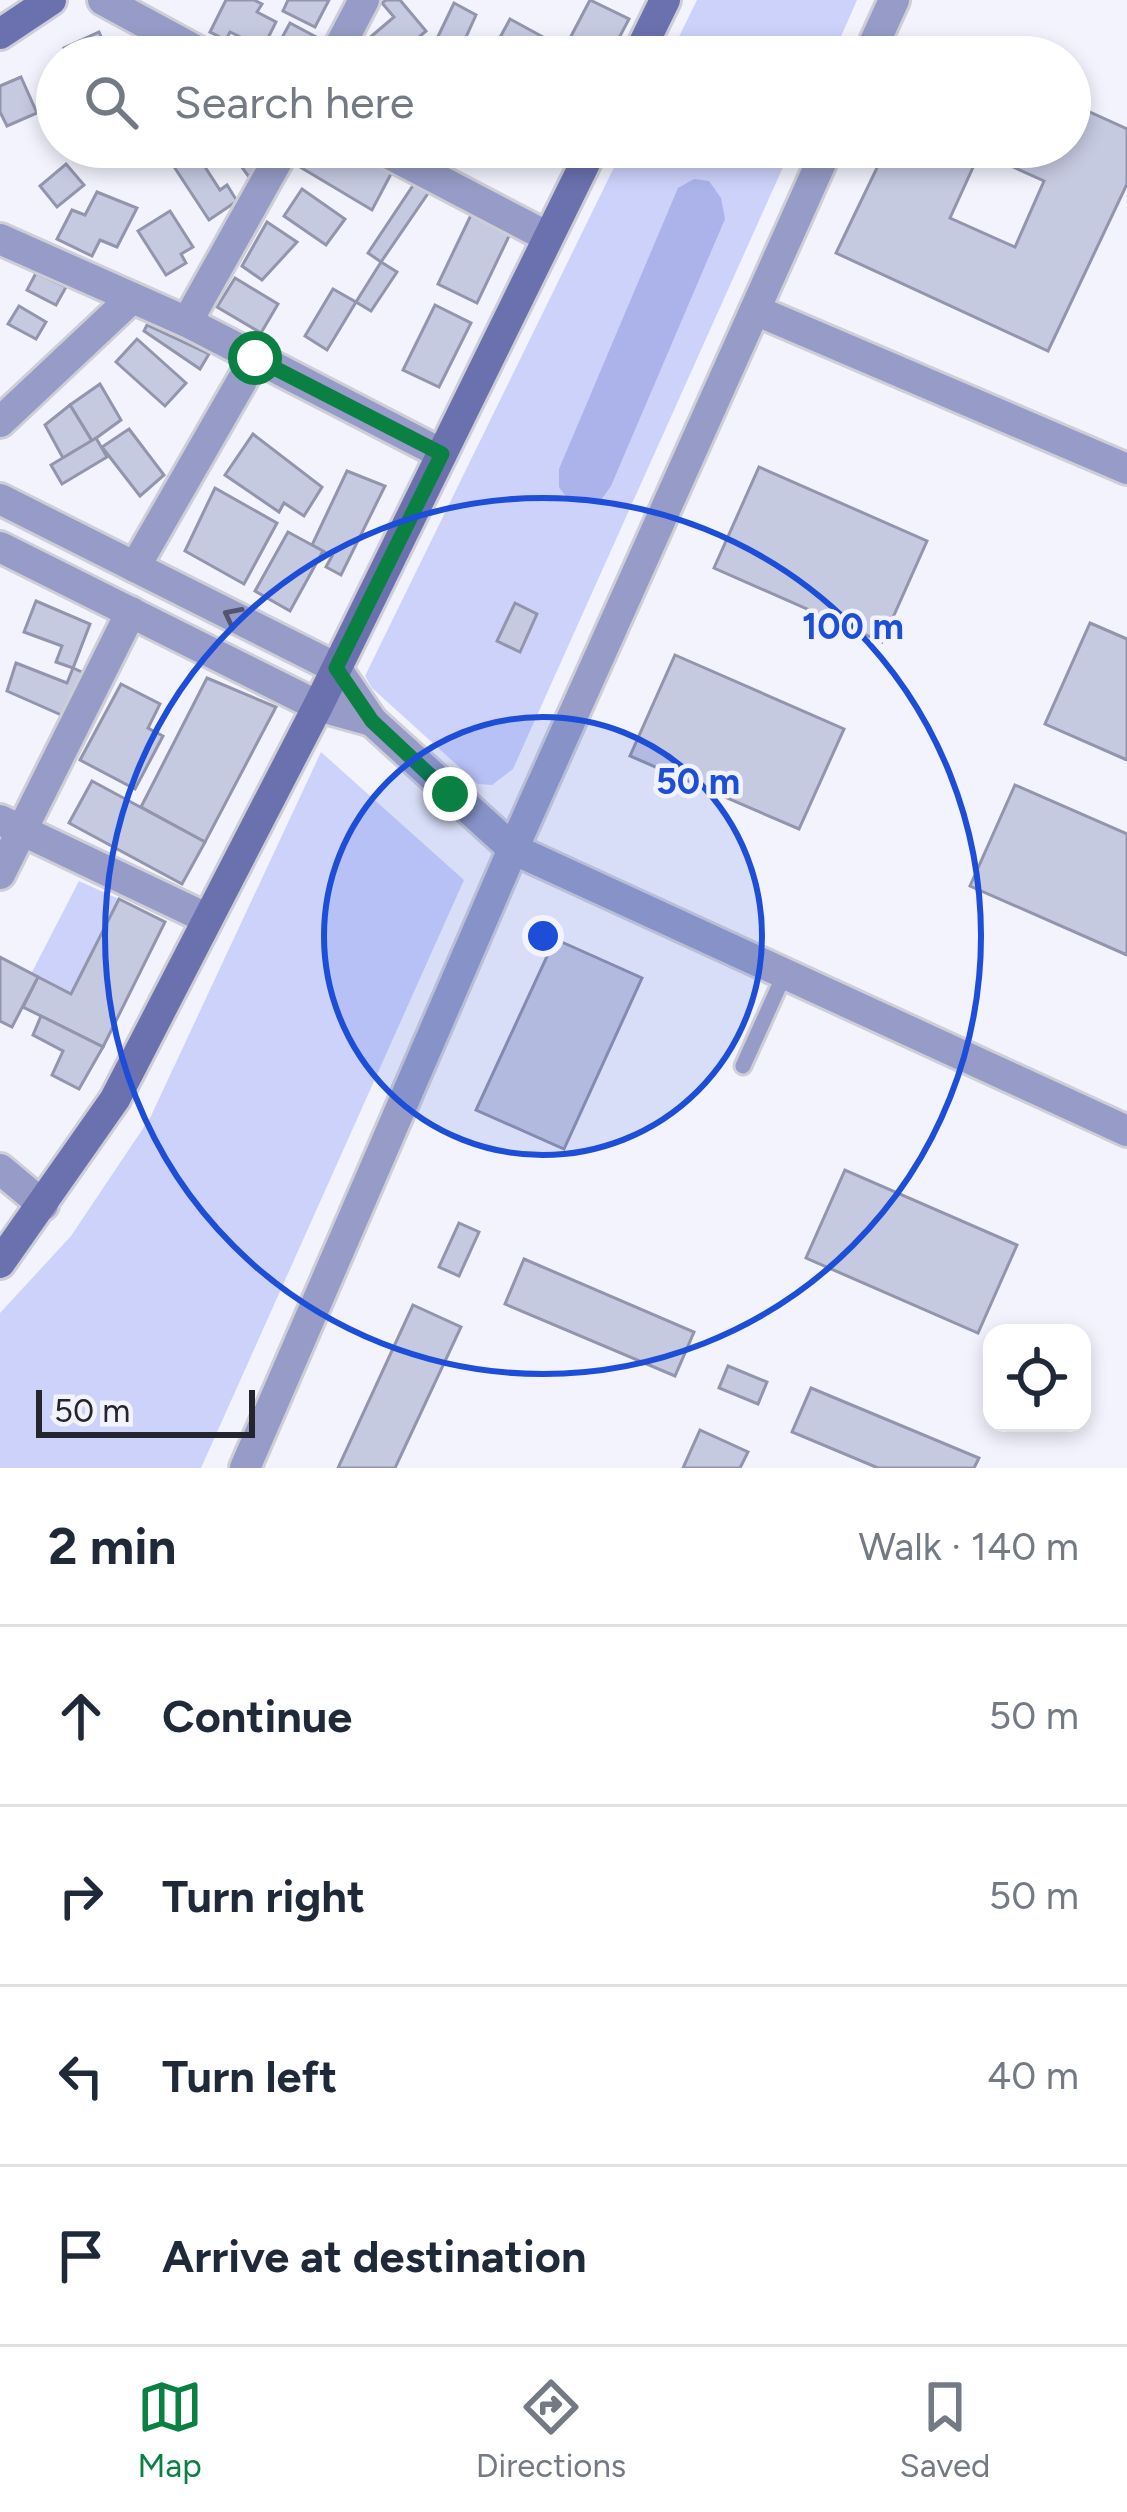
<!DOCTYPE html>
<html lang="en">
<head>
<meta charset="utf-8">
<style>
	:root { --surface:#fff; --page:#f6f6f7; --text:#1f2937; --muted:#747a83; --line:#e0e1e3; --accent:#0b8043 }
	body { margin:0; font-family:Figtree,sans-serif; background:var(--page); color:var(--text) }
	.controls { position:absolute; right:36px; bottom:36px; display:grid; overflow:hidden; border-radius:24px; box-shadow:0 6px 18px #0003 }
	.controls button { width:108px; height:108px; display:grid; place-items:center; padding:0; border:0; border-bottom:3px solid var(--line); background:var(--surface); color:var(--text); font:60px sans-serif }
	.scale { position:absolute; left:36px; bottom:30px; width:219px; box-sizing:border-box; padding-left:12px; border:6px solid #24252e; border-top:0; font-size:33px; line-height:42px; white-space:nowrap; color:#24252e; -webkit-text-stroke:9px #f2f3fd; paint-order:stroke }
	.stop { position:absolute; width:36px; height:36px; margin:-27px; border:9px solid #0b8043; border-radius:50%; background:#fff }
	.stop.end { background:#0b8043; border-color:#fff; box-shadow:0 3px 12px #0008 }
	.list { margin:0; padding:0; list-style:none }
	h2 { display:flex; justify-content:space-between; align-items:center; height:156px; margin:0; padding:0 48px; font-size:51px }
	h2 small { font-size:39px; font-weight:400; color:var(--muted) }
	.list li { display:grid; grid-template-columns:78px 1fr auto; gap:36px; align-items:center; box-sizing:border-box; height:180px; padding:0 48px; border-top:3px solid var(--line) }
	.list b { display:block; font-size:45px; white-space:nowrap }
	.list em { font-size:39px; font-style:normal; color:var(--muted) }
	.icon { flex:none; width:66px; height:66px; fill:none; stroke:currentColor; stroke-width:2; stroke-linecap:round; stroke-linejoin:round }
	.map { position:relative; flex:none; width:1127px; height:1468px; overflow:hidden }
	.search { position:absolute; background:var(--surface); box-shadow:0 6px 18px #0003; left:36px; right:36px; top:36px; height:132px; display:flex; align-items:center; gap:30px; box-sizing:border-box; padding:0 42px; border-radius:66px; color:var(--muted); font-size:45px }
	.sheet { height:876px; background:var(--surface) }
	nav { display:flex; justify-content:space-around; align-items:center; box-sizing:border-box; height:168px; border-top:3px solid var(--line); background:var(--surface); font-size:33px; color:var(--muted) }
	nav a { display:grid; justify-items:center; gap:6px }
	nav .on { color:var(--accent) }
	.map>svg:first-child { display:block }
</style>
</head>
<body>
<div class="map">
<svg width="1127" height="1468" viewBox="0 0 1127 1468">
	<rect width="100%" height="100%" fill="#f2f3fd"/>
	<!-- green -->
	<g fill="#cdd2fb">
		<polygon points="697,0 857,0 832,57 669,57"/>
		<polygon points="624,147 792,147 513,769 492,785 478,784 372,688 365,676"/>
		<polygon points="321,752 464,880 201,1468 0,1468 0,1313 71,1236 150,1118"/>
		<polygon points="79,881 119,899 71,994 31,974"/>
	</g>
	<!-- forest -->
	<polygon fill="#acb3eb" points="694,179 709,181 721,198 725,219 611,486 601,500 569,501 559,487 559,469 678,188"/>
	<!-- building -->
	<g fill="#c6cae1" stroke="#9295ab" stroke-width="3" fill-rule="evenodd">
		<polygon points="226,0 254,0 262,4 257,12 276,22 263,48 230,32 226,40 210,32"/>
		<polygon points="288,0 329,0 315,27 283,11"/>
		<polygon points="386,0 400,0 426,31 396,57 381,57 367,40 394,17 382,3"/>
		<polygon points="590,0 629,19 609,57 596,57 568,42"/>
		<polygon points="454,3 476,15 457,57 433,47"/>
		<polygon points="510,19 543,37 531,57 492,52"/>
		<polygon points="290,23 322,40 313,57 296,57 277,47"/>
		<polygon points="99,32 110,57 68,57 64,48"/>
		<polygon points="21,77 37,113 7,126 0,112 0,86"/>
		<path d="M 1070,103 L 1127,129 L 1127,184 L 1048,351 L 836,253 L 887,147 L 1070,147 ZM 980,152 L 1044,181 L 1015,247 L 950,218 Z"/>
		<polygon points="175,147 192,147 220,190 227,185 237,201 209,220 165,153"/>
		<polygon points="227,147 269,147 249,177"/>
		<polygon points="310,147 348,147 392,172 372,210 300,167"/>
		<polygon points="66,164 84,185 57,207 40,186"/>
		<polygon points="416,181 431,189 381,262 368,253"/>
		<polygon points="302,189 345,219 326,245 284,216"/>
		<polygon points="97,192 137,208 117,247 100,240 92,256 57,239 72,210 85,215"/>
		<polygon points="170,211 193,247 181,254 186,263 166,275 138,231"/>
		<polygon points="471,215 510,234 477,303 438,284"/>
		<polygon points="267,222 297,242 262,280 242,266"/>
		<polygon points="381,262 397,272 371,311 356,302"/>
		<polygon points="36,273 66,287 56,305 27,290"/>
		<polygon points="235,278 278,304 261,333 217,307"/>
		<polygon points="333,289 356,302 327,350 305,336"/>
		<polygon points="435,305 471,323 439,387 403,370"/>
		<polygon points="19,306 46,322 36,339 8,324"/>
		<polygon points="147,325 209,354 200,369 144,331"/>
		<polygon points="137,339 186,383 165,406 116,362"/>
		<polygon points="100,384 121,420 92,441 70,405"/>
		<polygon points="70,405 92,441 63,458 45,425"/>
		<polygon points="129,429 164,475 140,496 102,447"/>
		<polygon points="253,434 322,487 304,516 284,503 279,512 225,475"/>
		<polygon points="96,438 107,457 62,484 51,465"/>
		<polygon points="759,467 927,541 882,642 714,568"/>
		<polygon points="347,471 385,486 341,575 326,567 332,556 312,545"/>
		<polygon points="215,488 277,523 244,584 185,551"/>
		<polygon points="288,532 323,551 290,611 255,591"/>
		<polygon points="36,601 90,624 73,668 56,662 62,646 24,632"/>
		<polygon points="515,603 537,614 520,652 497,641"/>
		<polygon points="1090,623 1127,639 1127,760 1045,724"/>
		<polygon points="675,655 844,729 799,829 630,756"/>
		<polygon points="16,663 67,683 73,668 84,673 66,717 7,691"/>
		<polygon points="207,678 276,707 205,842 141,807"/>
		<polygon points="121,684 160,704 148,728 163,736 135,789 80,760"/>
		<polygon points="92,781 205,842 182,884 69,823"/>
		<polygon points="1015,785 1127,834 1127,955 970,886"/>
		<polygon points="119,899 165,922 103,1047 23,1007 38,977 71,994"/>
		<polygon points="555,939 642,978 564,1149 476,1110"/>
		<polygon points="0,957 38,977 12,1027 0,1021"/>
		<polygon points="41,1016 103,1047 79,1089 52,1075 63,1051 33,1035"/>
		<polygon points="845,1170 1017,1245 978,1333 806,1258"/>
		<polygon points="459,1223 479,1232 459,1276 439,1267"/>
		<polygon points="524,1259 694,1332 675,1376 505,1304"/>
		<polygon points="413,1305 461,1327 395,1468 338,1468"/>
		<polygon points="728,1366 767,1382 758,1404 719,1388"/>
		<polygon points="811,1388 979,1458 974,1468 878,1468 792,1432"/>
		<polygon points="700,1430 748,1452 740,1468 683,1468"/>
	</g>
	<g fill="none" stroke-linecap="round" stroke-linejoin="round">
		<!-- lane casing -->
		<g stroke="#cdced8" stroke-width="21">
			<polyline id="lane" points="743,1066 785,973"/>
		</g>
		<!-- street casing -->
		<g stroke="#cdced8" stroke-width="36">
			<g id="street">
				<polyline points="103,0 208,57"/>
				<polyline points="334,57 364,0"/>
				<polyline points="868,57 894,0"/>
				<polyline points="376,147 548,237"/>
				<polyline points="0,239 187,322 442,454"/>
				<polyline points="755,310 1127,469"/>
				<polyline points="187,322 285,147"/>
				<polyline points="0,422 132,298"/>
				<polyline points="0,499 336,668 372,721 513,849 1127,1131"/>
				<polyline points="0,547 318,706 372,721"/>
				<polyline points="135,567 255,358"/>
				<polyline points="0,820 206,918"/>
				<polyline points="0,874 131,612"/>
				<polyline points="0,1169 43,1205"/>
				<polyline points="245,1468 513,849 828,147"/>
			</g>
		</g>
		<!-- secondary casing -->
		<g stroke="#cdced8" stroke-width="36">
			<g id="secondary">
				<polyline points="0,34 51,0"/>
				<polyline points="637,57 665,0"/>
				<polyline points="0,1263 115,1099 318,706 593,147"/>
			</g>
		</g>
		<!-- lane -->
		<use href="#lane" stroke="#969cc7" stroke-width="15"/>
		<!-- street -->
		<use href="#street" stroke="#969cc7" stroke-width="30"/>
		<!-- secondary -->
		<use href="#secondary" stroke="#6b71ae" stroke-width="30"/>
	</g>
	<!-- one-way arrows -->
	<defs><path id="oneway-chevron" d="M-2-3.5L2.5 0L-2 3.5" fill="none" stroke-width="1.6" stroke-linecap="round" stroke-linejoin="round" transform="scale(3)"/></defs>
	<use stroke="#52556b" href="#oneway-chevron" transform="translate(232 616) rotate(-153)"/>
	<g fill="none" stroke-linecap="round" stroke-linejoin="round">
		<!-- route -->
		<polyline stroke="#0b8043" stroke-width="15" points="255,358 442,454 336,668 372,721 450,794"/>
	</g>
	<!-- distance rings -->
	<circle cx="543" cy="936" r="219" fill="#1d4ed8" fill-opacity=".12"/>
	<g fill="none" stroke="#1d4ed8" stroke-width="6">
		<circle cx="543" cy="936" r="219"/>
		<circle cx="543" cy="936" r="438"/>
	</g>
	<circle cx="543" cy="936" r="18" fill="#1d4ed8" stroke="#f2f3fd" stroke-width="6"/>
	<g font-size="36" text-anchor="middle" font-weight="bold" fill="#1d4ed8" stroke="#f2f3fd" stroke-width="9" stroke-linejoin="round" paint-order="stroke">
		<text x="853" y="639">100 m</text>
		<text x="698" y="794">50 m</text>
	</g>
</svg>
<div class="controls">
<button><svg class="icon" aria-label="locate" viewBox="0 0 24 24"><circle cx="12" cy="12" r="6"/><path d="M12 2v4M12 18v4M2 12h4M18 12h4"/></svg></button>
</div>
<div class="scale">50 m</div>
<div class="stop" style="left:255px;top:358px"></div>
<div class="stop end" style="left:450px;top:794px"></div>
<div class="search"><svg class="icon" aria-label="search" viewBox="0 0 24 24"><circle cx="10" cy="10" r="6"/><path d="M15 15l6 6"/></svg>Search here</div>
</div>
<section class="sheet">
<h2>2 min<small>Walk · 140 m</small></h2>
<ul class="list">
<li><svg class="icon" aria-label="ahead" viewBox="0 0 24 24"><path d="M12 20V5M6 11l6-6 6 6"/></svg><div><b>Continue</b></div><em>50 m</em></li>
<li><svg class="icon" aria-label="right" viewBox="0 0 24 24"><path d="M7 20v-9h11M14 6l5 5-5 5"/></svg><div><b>Turn right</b></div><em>50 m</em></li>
<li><svg class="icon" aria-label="left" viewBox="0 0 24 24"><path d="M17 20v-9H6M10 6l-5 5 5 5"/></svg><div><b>Turn left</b></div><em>40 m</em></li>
<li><svg class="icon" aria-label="arrive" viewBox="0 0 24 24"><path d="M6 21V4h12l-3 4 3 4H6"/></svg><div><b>Arrive at destination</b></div></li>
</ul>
</section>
<nav>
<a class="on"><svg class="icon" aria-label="map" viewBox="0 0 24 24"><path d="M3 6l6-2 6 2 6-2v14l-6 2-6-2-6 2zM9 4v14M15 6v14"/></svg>Map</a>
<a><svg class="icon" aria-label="directions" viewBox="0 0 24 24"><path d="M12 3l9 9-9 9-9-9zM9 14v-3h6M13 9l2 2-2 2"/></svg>Directions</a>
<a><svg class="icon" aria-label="saved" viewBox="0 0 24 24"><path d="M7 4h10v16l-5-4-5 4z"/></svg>Saved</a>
</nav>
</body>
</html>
